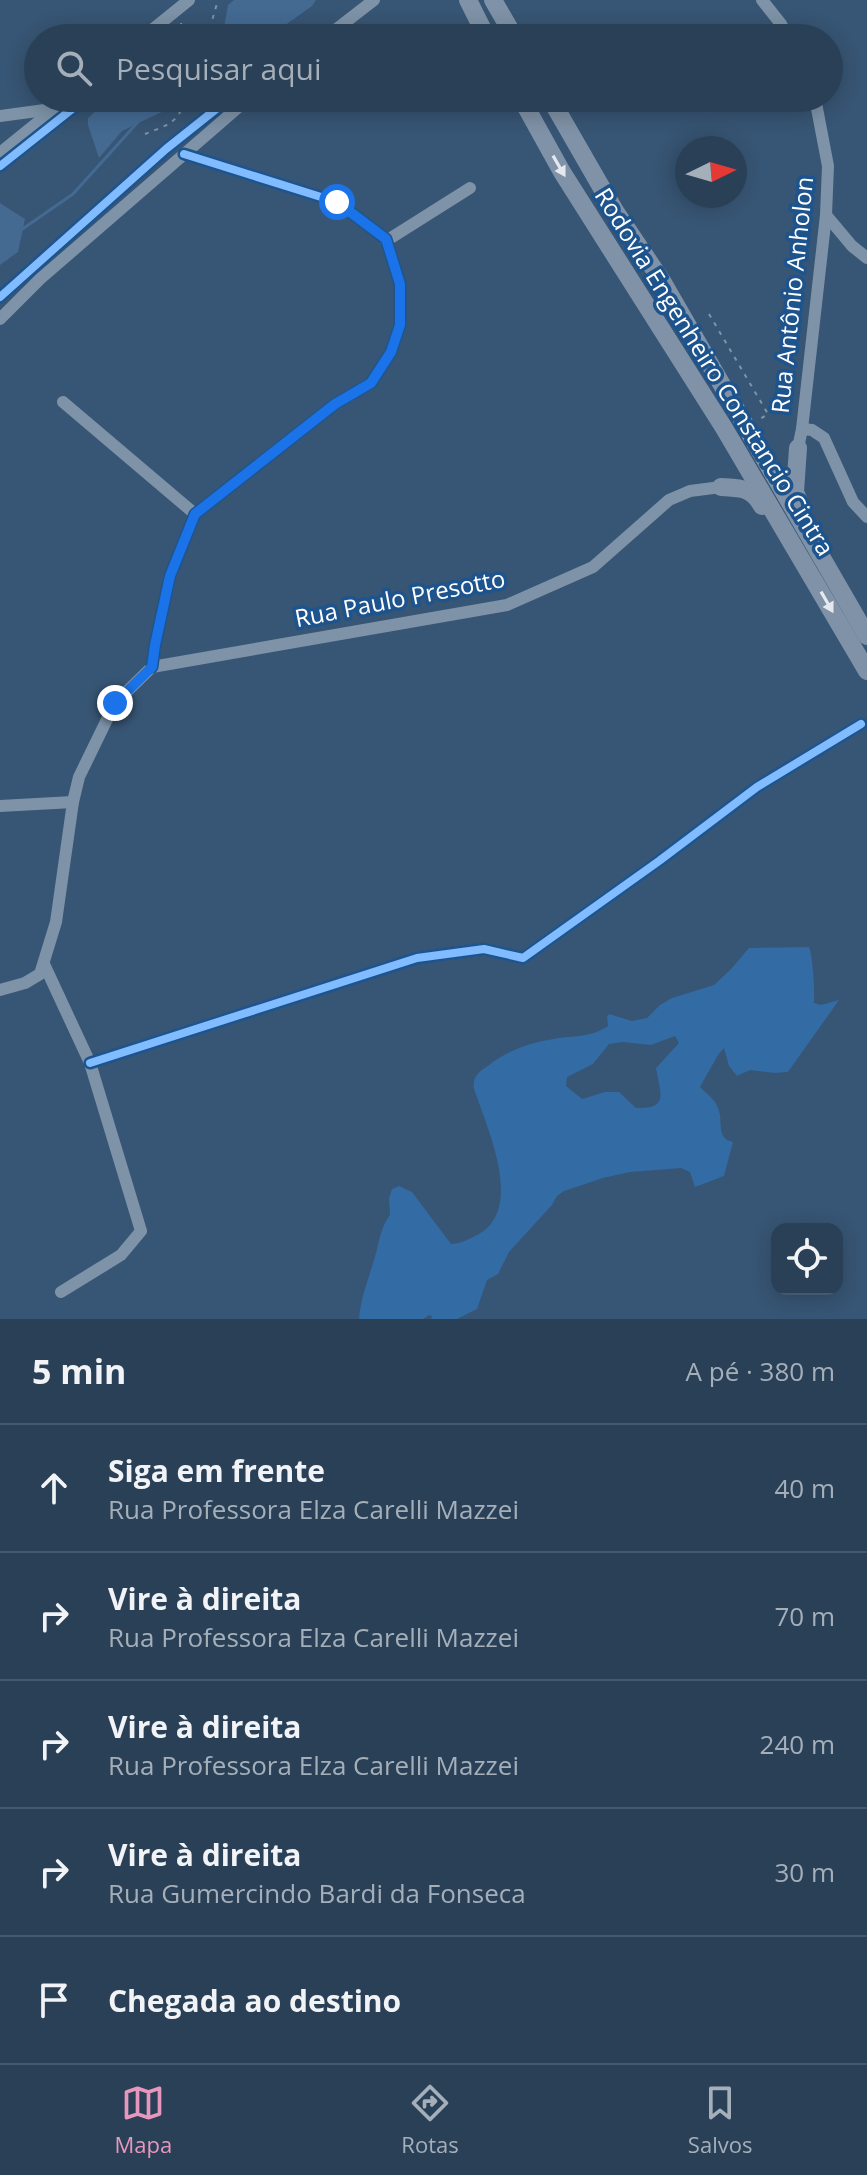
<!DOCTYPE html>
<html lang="pt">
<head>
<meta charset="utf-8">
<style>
	:root { --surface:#294057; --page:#354b61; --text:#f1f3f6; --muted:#a5afba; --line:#45596d; --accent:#e797bd }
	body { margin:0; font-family:"Open Sans",sans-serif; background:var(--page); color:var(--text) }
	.controls { position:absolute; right:24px; bottom:24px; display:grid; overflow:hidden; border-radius:16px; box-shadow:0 4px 20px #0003 }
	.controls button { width:72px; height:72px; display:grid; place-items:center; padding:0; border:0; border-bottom:2px solid var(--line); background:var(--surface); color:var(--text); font:40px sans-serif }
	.compass { position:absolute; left:675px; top:136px; width:72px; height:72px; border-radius:50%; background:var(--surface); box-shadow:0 4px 20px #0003; rotate:85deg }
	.stop { position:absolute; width:24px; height:24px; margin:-18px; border:6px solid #1a73e8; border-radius:50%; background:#fff }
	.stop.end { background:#1a73e8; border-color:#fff; box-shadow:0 2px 8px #0008 }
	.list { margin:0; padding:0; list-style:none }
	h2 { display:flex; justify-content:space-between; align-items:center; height:104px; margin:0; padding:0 32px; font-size:34px }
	h2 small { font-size:26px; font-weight:400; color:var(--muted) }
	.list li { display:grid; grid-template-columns:52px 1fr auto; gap:24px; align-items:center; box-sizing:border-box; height:128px; padding:0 32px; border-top:2px solid var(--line) }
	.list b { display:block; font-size:30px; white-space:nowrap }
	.list p { margin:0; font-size:26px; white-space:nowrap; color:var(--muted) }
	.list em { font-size:26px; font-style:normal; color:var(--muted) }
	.icon { flex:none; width:44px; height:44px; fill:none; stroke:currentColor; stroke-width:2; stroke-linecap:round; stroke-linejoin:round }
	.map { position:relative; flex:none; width:867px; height:1319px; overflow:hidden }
	.search { position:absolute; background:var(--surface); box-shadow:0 4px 20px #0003; left:24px; right:24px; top:24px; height:88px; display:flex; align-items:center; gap:20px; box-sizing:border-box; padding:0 28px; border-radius:44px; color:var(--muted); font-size:30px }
	.sheet { height:744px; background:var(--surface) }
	nav { display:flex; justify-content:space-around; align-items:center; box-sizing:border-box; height:112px; border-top:2px solid var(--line); background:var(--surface); font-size:22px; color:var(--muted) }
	nav a { display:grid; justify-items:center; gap:4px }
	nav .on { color:var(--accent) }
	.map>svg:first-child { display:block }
</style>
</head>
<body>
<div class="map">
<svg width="867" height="1319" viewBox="0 0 867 1319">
	<rect width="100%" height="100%" fill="#375574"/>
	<!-- green -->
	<path fill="#336ba4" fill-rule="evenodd" d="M 809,947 C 813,958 815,991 814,1003 L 821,1005 L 839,1000 L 788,1072 L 775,1073 L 750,1070 L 737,1076 L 729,1066 L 724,1048 L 718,1055 L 700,1087 C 706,1093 715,1099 718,1108 C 724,1121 715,1138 733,1142 L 724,1176 L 695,1187 L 690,1172 L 681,1168 L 630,1172 L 603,1178 L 564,1191 L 557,1196 L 552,1205 L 509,1252 L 498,1274 L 487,1280 L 477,1309 L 457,1319 L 431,1319 L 432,1316 L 429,1315 L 423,1319 L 359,1319 C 361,1297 367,1284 373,1263 C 379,1247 379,1229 390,1215 L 389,1198 L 392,1189 L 399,1186 L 412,1192 L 451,1244 C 460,1244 467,1240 475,1236 C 527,1212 487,1128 474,1089 C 472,1076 479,1072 489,1065 C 507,1051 531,1042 554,1039 C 574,1035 591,1038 608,1026 L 607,1016 L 609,1014 L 632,1021 L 647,1018 L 660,1005 L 672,998 L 714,985 L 731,969 L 749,948 ZM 675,1036 L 679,1043 L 656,1068 C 660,1093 670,1109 636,1108 L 619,1092 L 605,1092 L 582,1099 L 566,1086 L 567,1077 L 593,1064 L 609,1044 L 623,1042 L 651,1045 Z"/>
	<!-- water -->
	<g fill="#446a92">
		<polygon points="234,0 316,0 312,6 267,38 222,38 228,5"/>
		<polygon points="110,98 172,98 175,101 170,108 122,131 99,158 88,125 88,118"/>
		<polygon points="0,203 25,219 18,252 0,265"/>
	</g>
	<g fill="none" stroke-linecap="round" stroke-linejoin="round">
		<!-- stream -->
		<polyline stroke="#446a92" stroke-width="3" points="21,230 73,194 138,122"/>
		<!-- path -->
		<g stroke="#7e93a8" stroke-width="2" stroke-dasharray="4 6" stroke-linecap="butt">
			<polyline points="181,23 183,38"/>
			<polyline points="172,38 174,29"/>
			<polyline points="207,38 218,0"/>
			<path d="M 145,134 C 162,127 186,121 181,98"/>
			<polyline points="709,314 768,414 760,419"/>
		</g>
		<!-- minor -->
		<g stroke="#7e93a8" stroke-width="12">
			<polyline points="762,0 781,24 788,38"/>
			<polyline points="142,38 189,0"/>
			<polyline points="325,38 374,0"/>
			<polyline points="0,116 52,109"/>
			<polyline points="0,153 68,98"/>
			<polyline points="826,215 852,246 867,258"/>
			<polyline points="386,241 470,188"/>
			<polyline points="0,319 40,279 249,98"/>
			<polyline points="63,402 195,514"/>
			<polyline points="802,429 812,430 824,438 853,502 867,517"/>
			<polyline points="798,448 802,429 826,215 828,166 815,98"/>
			<polyline points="152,667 155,645 170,576 195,514 335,404 371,383 391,352 400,325 400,284 386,239 337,202 184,154"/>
			<polyline points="152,667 507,605 593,567 669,500 690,491 721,487"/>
			<polyline points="0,806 73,802"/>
			<polyline points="44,964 90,1063 141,1231 121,1255 61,1292"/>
			<polyline points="0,990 25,983 40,974 56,922 73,802 79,777 115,703 152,667"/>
			<polyline points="90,1063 417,958 484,949 523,958 659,861 757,787 861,724"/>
		</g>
		<!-- highway -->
		<g stroke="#7f92a7" stroke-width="18">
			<polyline points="468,0 487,38"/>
			<polyline points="493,0 515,38"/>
			<polyline points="521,98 562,172 724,428 867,671"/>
			<polyline points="550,98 615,211 662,281 867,636"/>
			<polyline points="798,448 795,492 802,508"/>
			<path d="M 721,487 C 740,488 752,487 762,506"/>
		</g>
		<!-- cycleway casing -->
		<g stroke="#1e548d" stroke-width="13">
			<g id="cycleway">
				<polyline points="0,166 86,98"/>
				<polyline points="0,297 166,149 230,98"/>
				<polyline points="152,667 155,645 170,576 195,514 335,404 371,383 391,352 400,325 400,284 386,239 337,202 184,154"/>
				<polyline points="90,1063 417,958 484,949 523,958 659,861 757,787 861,724"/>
			</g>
		</g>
		<!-- cycleway -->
		<use href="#cycleway" stroke="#80bcff" stroke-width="8"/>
	</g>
	<!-- one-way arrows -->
	<defs><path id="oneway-solid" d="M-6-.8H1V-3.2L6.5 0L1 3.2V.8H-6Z" transform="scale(2)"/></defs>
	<g fill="#e5e9ed">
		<use href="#oneway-solid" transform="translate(559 166) rotate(60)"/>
		<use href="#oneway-solid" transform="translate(827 602) rotate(60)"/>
	</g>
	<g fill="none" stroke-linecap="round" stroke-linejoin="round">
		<!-- route -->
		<polyline stroke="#1a73e8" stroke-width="10" points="115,703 152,667 155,645 170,576 195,514 335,404 371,383 391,352 400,325 400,284 386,239 337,202"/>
	</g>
	<g text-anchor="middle" stroke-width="7" stroke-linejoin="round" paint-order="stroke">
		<!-- street labels -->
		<g font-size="24" fill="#fff" stroke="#1e548d">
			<text transform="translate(793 295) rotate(-84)" y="8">Rua Antônio Anholon</text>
			<text transform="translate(714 372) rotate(58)" y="8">Rodovia Engenheiro Constancio Cintra</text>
			<text transform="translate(400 599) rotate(-11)" y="8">Rua Paulo Presotto</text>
		</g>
	</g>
</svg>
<div class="controls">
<button><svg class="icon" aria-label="locate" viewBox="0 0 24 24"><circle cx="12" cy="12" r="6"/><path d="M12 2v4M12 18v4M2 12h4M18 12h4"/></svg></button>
</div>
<svg class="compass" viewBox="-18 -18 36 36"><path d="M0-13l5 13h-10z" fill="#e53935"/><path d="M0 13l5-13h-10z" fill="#a5afba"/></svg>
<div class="stop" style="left:337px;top:202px"></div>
<div class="stop end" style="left:115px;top:703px"></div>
<div class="search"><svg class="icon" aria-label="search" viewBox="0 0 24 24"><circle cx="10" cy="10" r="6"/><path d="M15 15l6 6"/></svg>Pesquisar aqui</div>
</div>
<section class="sheet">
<h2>5 min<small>A pé · 380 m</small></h2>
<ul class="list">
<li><svg class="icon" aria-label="ahead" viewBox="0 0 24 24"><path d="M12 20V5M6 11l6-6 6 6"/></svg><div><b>Siga em frente</b><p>Rua Professora Elza Carelli Mazzei</p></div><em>40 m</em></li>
<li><svg class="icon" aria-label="right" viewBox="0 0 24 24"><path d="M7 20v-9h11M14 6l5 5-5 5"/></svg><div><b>Vire à direita</b><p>Rua Professora Elza Carelli Mazzei</p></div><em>70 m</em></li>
<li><svg class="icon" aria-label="right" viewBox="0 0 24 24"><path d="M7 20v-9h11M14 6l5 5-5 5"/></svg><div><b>Vire à direita</b><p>Rua Professora Elza Carelli Mazzei</p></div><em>240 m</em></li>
<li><svg class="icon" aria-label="right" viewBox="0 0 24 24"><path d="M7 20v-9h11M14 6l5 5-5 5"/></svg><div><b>Vire à direita</b><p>Rua Gumercindo Bardi da Fonseca</p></div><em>30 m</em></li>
<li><svg class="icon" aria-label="arrive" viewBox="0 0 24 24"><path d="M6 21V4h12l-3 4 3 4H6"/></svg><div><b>Chegada ao destino</b></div></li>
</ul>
</section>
<nav>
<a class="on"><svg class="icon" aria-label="map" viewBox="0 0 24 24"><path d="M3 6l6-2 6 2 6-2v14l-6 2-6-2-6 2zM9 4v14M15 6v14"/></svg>Mapa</a>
<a><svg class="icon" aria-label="directions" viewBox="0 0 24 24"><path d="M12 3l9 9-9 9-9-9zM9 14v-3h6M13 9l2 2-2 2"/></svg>Rotas</a>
<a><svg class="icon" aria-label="saved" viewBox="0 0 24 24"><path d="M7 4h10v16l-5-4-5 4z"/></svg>Salvos</a>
</nav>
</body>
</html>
